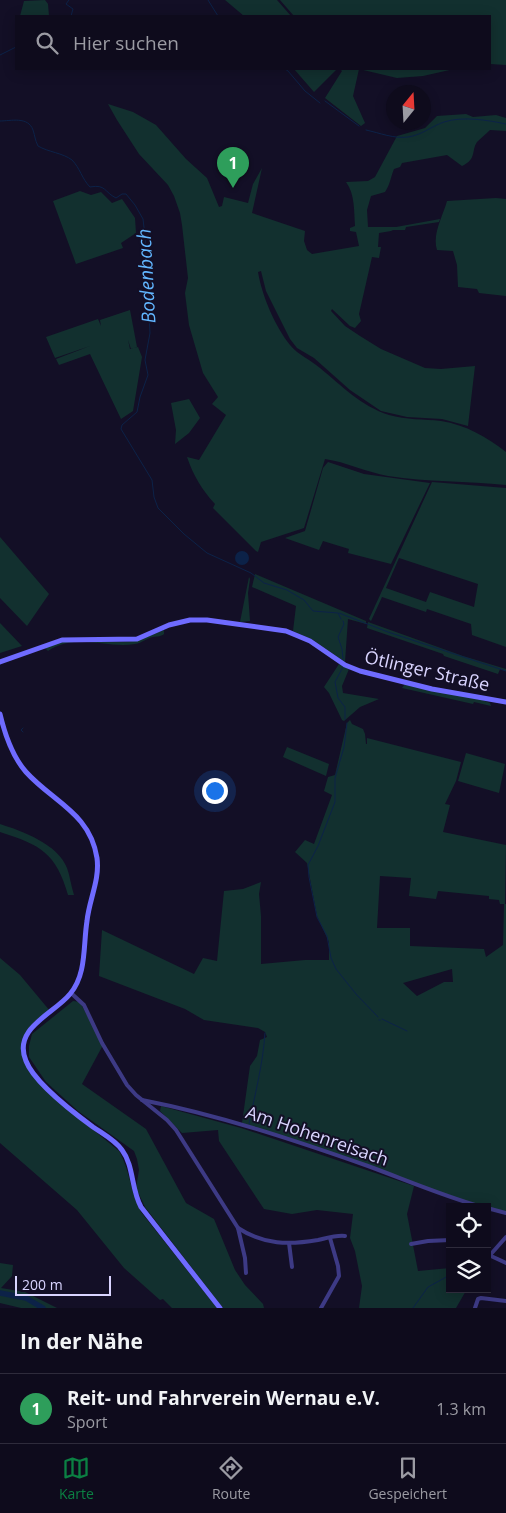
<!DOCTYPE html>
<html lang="de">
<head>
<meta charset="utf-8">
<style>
	:root { --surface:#0e0b1c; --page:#171425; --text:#f1f3f6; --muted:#9b9ba3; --line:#2e2b3b; --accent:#0b8043 }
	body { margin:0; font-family:"Open Sans",sans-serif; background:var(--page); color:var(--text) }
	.controls { position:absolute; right:15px; bottom:15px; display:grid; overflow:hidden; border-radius:0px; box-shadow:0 2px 12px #0003 }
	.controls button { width:45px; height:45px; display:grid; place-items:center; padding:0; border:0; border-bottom:1px solid var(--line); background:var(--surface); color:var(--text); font:25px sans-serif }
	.compass { position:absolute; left:386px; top:85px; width:45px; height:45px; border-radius:50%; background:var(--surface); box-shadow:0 2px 12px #0003; rotate:18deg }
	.scale { position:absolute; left:15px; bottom:12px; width:96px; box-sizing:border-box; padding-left:5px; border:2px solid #d9d4ff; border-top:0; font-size:14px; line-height:18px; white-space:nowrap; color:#d9d4ff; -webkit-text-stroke:4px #130f26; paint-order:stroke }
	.you { position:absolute; left:214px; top:790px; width:18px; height:18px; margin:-12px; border:4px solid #fff; border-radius:50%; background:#1a73e8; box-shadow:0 0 0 8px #1a73e833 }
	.badge { display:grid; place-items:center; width:32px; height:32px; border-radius:50%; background:var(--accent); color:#fff; font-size:16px; font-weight:700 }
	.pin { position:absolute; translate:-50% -41px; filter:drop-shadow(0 1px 2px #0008) }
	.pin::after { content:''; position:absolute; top:26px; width:18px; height:15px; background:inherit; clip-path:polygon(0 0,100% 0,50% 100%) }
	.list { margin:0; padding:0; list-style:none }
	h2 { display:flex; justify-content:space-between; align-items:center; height:65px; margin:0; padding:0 20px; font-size:21px }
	h2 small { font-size:16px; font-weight:400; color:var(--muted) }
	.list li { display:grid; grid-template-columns:32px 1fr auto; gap:15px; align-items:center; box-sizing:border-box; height:70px; padding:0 20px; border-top:1px solid var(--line) }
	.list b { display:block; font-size:19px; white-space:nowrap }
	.list p { margin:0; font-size:16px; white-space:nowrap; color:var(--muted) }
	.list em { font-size:16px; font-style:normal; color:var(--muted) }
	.icon { flex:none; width:28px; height:28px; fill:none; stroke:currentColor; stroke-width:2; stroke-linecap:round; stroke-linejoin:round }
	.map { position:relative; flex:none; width:506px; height:1308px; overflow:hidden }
	.search { position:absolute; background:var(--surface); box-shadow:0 2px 12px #0003; left:15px; right:15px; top:15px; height:55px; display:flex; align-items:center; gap:12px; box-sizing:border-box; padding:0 18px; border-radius:0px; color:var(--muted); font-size:19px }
	.sheet { height:135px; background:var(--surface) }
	nav { display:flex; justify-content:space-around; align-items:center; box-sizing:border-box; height:70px; border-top:1px solid var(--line); background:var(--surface); font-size:14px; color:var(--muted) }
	nav a { display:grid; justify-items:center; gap:2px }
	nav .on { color:var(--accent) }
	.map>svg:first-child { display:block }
</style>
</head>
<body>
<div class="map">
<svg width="506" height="1308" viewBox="0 0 506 1308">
	<rect width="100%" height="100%" fill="#130f26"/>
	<!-- green -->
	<g fill="#12302f" fill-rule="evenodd">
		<polygon points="45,0 48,4 49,16 20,16 24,1"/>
		<polygon points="225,0 277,0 291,16 244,16"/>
		<polygon points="280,0 506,0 506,65 490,64 490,16 294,16"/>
		<polygon points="294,69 337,69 314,92"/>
		<polygon points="340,69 454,69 423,76 397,78 359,69 353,96 365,123 361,126 325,98 342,71"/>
		<path d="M 108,104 L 133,112 L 156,125 L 186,159 L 207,178 L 219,207 L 222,206 L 224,197 L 248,203 L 253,184 L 262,168 L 252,213 L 305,231 L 304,241 L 307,250 L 312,254 L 359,246 L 356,232 L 350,231 L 350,228 L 355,226 C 354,211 355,194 346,182 L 368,181 L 375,177 L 397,136 L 425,128 L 437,116 L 466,114 L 473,117 L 496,115 L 506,118 L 506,131 L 490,130 C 486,134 481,138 477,142 C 471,151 477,159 462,166 L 447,155 L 402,163 L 400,167 L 394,169 C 391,176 390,185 385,192 L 371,196 L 367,210 L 368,227 L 396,227 L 440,219 L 439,222 L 406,227 L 405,230 L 393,230 L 391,231 L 379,233 L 378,247 L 381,247 L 379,258 L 372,257 L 359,314 L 361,321 L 355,328 L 350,326 L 332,309 L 331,311 L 345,326 L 360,336 L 381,349 L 425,368 L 441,369 L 475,366 L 468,426 L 442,419 L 407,417 L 381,411 L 350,390 L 314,358 L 297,348 L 290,339 L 266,291 L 261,271 L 258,272 C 262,296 275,326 290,345 C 298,355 311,360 320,368 C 342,386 361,406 389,415 C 406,420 424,419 441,421 C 466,425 487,437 506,452 L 506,485 C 467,481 427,482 388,476 C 366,472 346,462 325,459 L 304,528 L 261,542 L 258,552 L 256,551 L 213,508 L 215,504 C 202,490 193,475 187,457 L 199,460 L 226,415 L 212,404 L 218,397 L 203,373 L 189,325 L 185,293 L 188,278 L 182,225 L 180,213 L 174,196 L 168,185 L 139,154 L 117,120 Z"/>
		<polygon points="226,148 247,158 244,173 218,167"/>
		<polygon points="80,191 91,195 101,192 112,203 122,199 135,218 136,233 121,243 123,248 76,264 53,201"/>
		<path d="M 496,198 L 506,199 L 506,296 L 479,293 L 477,289 L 458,287 L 457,265 L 453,251 L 437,250 C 432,234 443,216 447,201 Z"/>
		<polygon points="130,310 137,347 131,349 128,340 130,349 138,347 142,357 133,411 121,419 90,354 59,365 56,359 90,346 55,358 46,337 98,319 101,326 100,320"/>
		<polygon points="189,399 200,418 189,433 175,444 176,430 171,403"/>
		<polygon points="328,462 364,474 430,483 391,564 348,553 349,549 323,541 319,550 285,538 305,531 323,468"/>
		<path d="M 432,482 L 506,488 L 506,647 L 472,635 L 471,624 L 427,609 L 426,612 L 382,597 L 371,621 L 369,619 ZM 399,558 L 478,584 L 474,607 L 430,592 L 426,602 L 386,588 Z"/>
		<polygon points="0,537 49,594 27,626 0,598"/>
		<polygon points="255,574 366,621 366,624 348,619 345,662 313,640 293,631 296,606 252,587"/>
		<polygon points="249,577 250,579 248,593 250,621 240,622"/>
		<polygon points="368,622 463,656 506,669 506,671 500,669 498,674 444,656 443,654 367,628"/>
		<polygon points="0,623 22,646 0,653"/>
		<path d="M 164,630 L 164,634 C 160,637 158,636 153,637 C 147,638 142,643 135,644 C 106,649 76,632 48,651 L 45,648 C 70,635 96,643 123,642 C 138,642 150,635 164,630 Z"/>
		<polygon points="339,664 349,669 342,686 343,693 379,699 360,707 344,721 342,720 329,693 324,687"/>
		<polygon points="405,684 482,700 490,703 491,706 474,702 473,704 402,688"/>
		<path d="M 350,720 L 352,724 L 363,729 L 365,734 L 366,744 L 367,744 L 367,738 L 461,762 L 456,781 L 445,804 L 450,805 L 443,832 L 506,845 L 505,904 L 506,904 L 506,1213 L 487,1207 L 482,1207 L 242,1123 L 250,1066 L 257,1056 L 260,1040 L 267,1037 L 265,1032 L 258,1028 L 204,1020 L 185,1009 L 99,976 L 102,930 L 194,974 L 203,958 L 217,961 L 224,891 L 243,889 L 261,882 L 259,894 L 261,916 L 261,964 L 305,960 L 329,960 L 329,942 L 317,916 L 307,863 L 295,852 L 305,840 L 314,844 L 332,795 L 324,791 L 328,777 L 335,775 L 347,723 ZM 380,876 L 411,878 L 409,896 L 436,899 L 438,891 L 489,896 L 489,899 L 499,900 L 500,904 L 504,904 L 503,945 L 486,957 L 484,949 L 410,946 L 410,928 L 377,928 ZM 452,969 L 453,982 L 444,982 L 417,996 L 403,983 Z"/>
		<polygon points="287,747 329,764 326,776 283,757"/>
		<polygon points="466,753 505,764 499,793 458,781"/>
		<path d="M 0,824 C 22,831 58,844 67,868 C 70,876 71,886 74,895 L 68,895 C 56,853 41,845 0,832 Z"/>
		<path d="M 0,958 L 20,975 L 50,1011 L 35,1021 L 26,1032 L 22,1041 L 32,1075 L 47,1092 L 119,1151 C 130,1170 130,1191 141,1212 L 217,1308 L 172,1308 L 163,1299 L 160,1300 L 124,1268 L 77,1210 L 0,1143 Z"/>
		<polygon points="73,1001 80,1002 103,1045 82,1084 146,1129 186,1203 214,1219 235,1270 245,1285 263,1304 264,1308 223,1308 145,1207 136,1188 139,1170 137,1159 134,1151 78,1111 46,1082 29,1057 29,1046 32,1034"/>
		<polygon points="161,1106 241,1128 414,1186 407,1214 418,1271 450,1268 450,1289 467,1289 456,1308 359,1308 362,1286 355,1251 350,1238 353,1214 317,1210 292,1214 264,1209 219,1141 218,1130 182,1133 160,1111"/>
		<polygon points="0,1263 13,1265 12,1276 1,1288 25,1292 57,1308 21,1308 0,1303"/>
	</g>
	<!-- water -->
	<circle fill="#0c2248" cx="242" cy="558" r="7"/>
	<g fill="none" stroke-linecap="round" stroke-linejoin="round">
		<!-- stream -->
		<g stroke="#0c2248" stroke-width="1">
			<polyline points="69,0 66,4 73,9 71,16"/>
			<polyline points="208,0 218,16"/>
			<polyline points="0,55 16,47"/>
			<polyline points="285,69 288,71 305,91 320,103"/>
			<polyline points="325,101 359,126"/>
			<path d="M 0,121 C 11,121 28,116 33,130 C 35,136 35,140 38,146 C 48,152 63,153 72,160 C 80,168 82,179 90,187 C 106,184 104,192 116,198 L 122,194 L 126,194 L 135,205 L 143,219 L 145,236 L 150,333 L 145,360 L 148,375 L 140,397 L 137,412 L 122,425 L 121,429 L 152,480 L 154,497 L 158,508 L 184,534 L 207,553 L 251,573 L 264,583 L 287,590 L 304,600 L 313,611 L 338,613 L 341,619"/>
			<path d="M 366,130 C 380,133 394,139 408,137 C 422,135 432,126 444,122 C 463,116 487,120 506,124"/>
			<polyline points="339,613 388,632 506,671"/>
			<polyline points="343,621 344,624 338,637 342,649 343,659"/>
			<polyline points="343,667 335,682 336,687 338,698 345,707 345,719"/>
			<polyline points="347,723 344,747 335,778 335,802 318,846 308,865 309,877 317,917 327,936 331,958 336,969 356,994 378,1017"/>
			<polyline points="23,732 21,730 23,728"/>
			<polyline points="382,1019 407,1031"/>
			<polyline points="379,1020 380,1020"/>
			<path d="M 249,1124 C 255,1094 263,1064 265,1033"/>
			<polyline points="413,1308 428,1287 450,1275"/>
		</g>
		<!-- river -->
		<polyline stroke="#0c2248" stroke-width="5.5" points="0,1293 26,1298 43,1308"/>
		<!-- street -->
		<g stroke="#3d3a85" stroke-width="4">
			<polyline points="71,993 84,1005 102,1043 127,1085 136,1095 167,1120 176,1130 238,1228 245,1258 246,1273"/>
			<path d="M 142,1100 C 219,1115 294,1140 368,1166 C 406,1180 443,1196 482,1207"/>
			<polyline points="487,1208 506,1213"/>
			<path d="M 238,1228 C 264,1245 289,1245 318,1240 C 327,1238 336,1235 345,1236"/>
			<polyline points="506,1237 491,1254 491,1256 506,1263"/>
			<polyline points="289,1243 292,1267"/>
			<polyline points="411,1244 428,1241 450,1240"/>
			<polyline points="321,1308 339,1276 338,1266 330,1238"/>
			<polyline points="475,1308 478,1299 481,1298 506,1301"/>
		</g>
		<!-- secondary -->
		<g stroke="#6f6bff" stroke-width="5">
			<polyline points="0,662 62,640 137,639 169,625 190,620 207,620 286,631 310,641 345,665 360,671 432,689 506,702"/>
			<path d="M 0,714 C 5,735 12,756 26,772 C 53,802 90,813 97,858 C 100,880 89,900 87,921 C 83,945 87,974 70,994 C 54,1014 12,1028 26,1061 C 34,1082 74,1113 93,1127 C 103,1134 115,1140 122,1150 C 134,1166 131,1189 141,1207 L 220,1308"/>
		</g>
	</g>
	<g text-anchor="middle" stroke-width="4" stroke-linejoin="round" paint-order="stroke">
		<!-- street labels -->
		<g font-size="18" fill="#d9d4ff" stroke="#130f26">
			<text transform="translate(427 671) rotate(13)" y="6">Ötlinger Straße</text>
			<text transform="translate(317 1136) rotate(19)" y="6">Am Hohenreisach</text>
		</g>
		<!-- water labels -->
		<g font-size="19" font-style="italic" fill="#62b6ff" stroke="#130f26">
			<text transform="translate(146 276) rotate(-93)" y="7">Bodenbach</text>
		</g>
	</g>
</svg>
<div class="controls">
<button><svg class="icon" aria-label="locate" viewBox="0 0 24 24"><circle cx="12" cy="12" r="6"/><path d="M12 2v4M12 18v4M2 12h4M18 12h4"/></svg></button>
<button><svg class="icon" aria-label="layers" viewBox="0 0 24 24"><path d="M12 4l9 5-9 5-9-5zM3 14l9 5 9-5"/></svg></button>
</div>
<svg class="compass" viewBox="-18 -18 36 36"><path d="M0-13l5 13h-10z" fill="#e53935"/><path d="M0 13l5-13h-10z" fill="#9b9ba3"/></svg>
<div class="scale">200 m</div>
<div class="you"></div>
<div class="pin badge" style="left:233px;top:188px;background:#2e9e5b">1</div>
<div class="search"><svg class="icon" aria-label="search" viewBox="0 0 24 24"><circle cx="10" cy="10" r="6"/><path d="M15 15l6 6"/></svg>Hier suchen</div>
</div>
<section class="sheet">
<h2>In der Nähe<small></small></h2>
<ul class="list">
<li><span class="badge" style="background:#2e9e5b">1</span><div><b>Reit- und Fahrverein Wernau e.V.</b><p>Sport</p></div><em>1.3 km</em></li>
</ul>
</section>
<nav>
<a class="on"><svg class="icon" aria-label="map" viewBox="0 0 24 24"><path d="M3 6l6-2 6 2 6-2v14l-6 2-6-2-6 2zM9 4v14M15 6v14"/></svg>Karte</a>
<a><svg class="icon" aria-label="directions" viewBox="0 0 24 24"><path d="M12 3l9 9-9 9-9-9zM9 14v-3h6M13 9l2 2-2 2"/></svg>Route</a>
<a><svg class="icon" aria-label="saved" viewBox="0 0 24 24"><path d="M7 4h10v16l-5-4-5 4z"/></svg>Gespeichert</a>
</nav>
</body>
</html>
